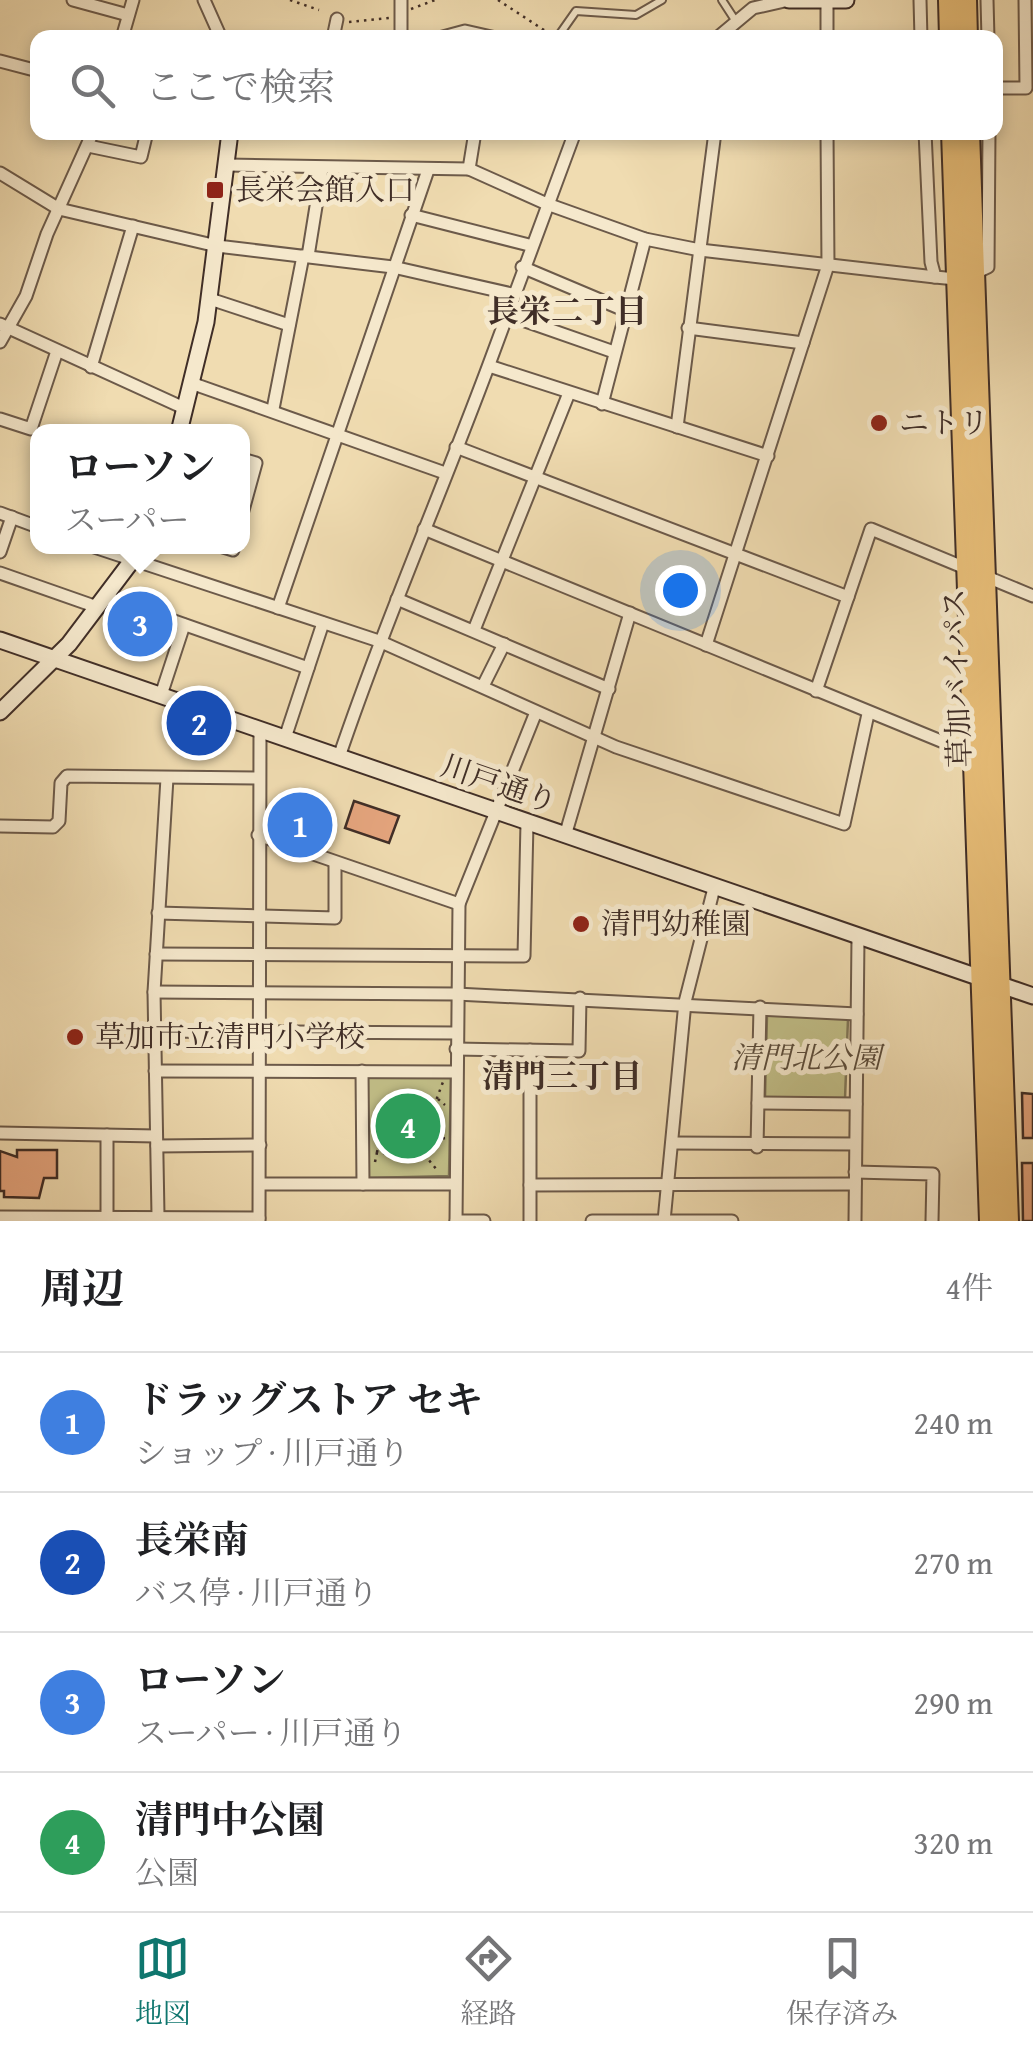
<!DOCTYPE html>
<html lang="ja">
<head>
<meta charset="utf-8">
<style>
	:root { --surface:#fff; --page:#f6f6f6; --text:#202124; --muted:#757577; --line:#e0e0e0; --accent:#0f766e }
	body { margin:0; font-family:"Gentium Book Plus","Noto Serif JP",serif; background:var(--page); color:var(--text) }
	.you { position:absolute; left:680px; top:590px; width:35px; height:35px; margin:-25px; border:8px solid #fff; border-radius:50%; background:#1a73e8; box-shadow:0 0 0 15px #1a73e833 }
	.badge { display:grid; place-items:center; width:65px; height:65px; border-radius:50%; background:var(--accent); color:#fff; font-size:32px; font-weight:700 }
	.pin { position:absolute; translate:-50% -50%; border:5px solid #fff; box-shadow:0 2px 10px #0006 }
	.popup { position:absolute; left:30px; top:424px; width:220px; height:130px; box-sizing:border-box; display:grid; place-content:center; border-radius:20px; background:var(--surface); filter:drop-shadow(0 2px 8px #0005); font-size:32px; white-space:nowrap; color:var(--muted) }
	.popup b { font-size:38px; color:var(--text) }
	.popup::after { content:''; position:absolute; left:50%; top:100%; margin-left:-20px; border:20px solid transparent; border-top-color:var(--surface) }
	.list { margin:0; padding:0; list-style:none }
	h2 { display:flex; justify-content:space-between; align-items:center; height:130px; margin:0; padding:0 40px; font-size:42px }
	h2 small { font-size:32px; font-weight:400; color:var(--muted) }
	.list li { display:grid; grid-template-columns:65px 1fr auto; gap:30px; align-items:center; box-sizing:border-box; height:140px; padding:0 40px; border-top:2px solid var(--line) }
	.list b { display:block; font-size:38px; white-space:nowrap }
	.list p { margin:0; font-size:32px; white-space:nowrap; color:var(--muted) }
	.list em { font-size:32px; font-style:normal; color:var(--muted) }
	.icon { flex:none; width:55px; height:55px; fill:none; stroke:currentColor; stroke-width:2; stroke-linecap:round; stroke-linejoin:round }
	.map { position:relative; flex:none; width:1033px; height:1221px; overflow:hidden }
	.search { position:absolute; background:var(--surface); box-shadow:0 5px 15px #0003; left:30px; right:30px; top:30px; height:110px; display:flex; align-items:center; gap:25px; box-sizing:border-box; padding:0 35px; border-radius:20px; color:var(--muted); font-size:38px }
	.sheet { height:690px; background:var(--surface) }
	nav { display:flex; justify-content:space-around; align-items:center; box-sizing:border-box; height:140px; border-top:2px solid var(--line); background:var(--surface); font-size:28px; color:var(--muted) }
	nav a { display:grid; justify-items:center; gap:5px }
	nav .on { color:var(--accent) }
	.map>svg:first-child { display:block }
</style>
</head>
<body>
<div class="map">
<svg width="1033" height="1221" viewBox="0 0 1033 1221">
	<rect width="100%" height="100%" fill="#f0dcb1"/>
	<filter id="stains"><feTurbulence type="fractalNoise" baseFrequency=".002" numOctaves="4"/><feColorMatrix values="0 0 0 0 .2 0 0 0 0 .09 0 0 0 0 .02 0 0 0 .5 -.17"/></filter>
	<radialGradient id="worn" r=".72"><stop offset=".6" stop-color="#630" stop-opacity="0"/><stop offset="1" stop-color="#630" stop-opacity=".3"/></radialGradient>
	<!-- green -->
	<g fill="#c1be87" stroke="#807657" stroke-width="2.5">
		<polygon points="767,1015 848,1019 845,1099 765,1097"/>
		<polygon points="367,1075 451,1075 449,1176 367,1178"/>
	</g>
	<!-- building -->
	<g fill="#e5a57e" stroke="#402e27" stroke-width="2.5">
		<polygon points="129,613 154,621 149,636 124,628"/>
		<polygon points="354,801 399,816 389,843 345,828"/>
		<polygon points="1022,1093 1033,1094 1033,1138 1023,1138"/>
		<polygon points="17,1150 57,1150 57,1178 44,1178 39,1198 4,1197 4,1191 0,1191 0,1151 17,1157"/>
		<polygon points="1022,1163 1033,1163 1033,1221 1023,1221"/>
	</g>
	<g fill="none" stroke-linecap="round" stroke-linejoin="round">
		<!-- lane casing -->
		<g stroke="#6c5a4a" stroke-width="10">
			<g id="lane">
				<polyline points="722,0 735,20"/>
				<polyline points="557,38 576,11 636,15 662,0"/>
			</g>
		</g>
		<!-- street casing -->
		<g stroke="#6c5a4a" stroke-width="15">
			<g id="street">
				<polyline points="73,0 128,15"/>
				<polyline points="204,0 221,38"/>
				<polyline points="401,0 401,38"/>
				<polyline points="920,0 921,38"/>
				<polyline points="987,0 988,38"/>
				<polyline points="827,1 827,38"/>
				<polyline points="122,38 133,0"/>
				<polyline points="333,38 337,19"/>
				<polyline points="439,38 465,31 496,38"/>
				<polyline points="717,38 753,8 789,0"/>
				<polyline points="0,61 38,71"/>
				<polyline points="996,88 1026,88 1025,0"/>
				<polyline points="925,132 931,262 935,277 956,279"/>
				<polyline points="88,146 141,157 147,132"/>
				<polyline points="227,165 469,169 547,204 645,239 700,250 935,277"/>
				<polyline points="469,169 475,132"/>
				<polyline points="0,173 59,209 217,246 393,267 512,294"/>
				<polyline points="411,215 529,245"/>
				<polyline points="308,256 322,169"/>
				<polyline points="522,267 624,310"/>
				<polyline points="973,274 988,267 989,132"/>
				<polyline points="210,299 289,325"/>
				<polyline points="505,314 614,352"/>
				<polyline points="0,324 184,408"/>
				<polyline points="688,328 803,343"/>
				<polyline points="0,342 26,296 47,234 93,132"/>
				<polyline points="489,366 768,456"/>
				<polyline points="91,367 133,226"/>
				<polyline points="191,383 445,473"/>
				<polyline points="602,404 645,239"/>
				<polyline points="273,409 303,256"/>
				<polyline points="0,419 31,429 57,351"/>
				<polyline points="677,427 715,132"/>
				<polyline points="456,447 848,597"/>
				<polyline points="242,459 256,463 242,514"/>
				<polyline points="0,513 38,527"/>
				<polyline points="424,529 975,755"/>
				<polyline points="91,546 379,641 616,747 844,824 868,714"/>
				<polyline points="220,546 233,550 234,546"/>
				<polyline points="0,552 12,517"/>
				<polyline points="0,573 97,607"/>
				<polyline points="106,597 308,668"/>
				<polyline points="397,599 609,689"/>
				<polyline points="278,608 428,170"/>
				<polyline points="474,630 569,393"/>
				<polyline points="706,645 828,265 827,132"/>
				<polyline points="483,686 504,644"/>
				<polyline points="816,691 871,529 1033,596"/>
				<polyline points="161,695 184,625"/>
				<polyline points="285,738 323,623"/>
				<path d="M 339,757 C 384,625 439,498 488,367 C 517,289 545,211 575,132"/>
				<polyline points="0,826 53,827 59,821 61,783 67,776 258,778"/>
				<polyline points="258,835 459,904"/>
				<polyline points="565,836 630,613"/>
				<polyline points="158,913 335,918 335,863"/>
				<polyline points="156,954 524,956 527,823"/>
				<polyline points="154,992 456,994 857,1014"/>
				<polyline points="154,1031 456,1033"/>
				<polyline points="456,1049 579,1051 580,998"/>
				<polyline points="530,1050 530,1221"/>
				<polyline points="155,1071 456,1072"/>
				<polyline points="362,1071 363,1184"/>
				<polyline points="758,1103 856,1104"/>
				<polyline points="0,1133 156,1136"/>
				<polyline points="672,1143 855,1144"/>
				<polyline points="157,1146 260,1145"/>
				<polyline points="757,1147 760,1007"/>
				<polyline points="855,1172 933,1174 932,1221"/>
				<polyline points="260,1184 455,1184"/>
				<polyline points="530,1185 855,1184"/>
				<polyline points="158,1215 154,992 167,778"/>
				<polyline points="107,1216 107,1135"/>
				<polyline points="0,1217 259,1218"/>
				<polyline points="259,1221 260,730"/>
				<polyline points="456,1221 459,904 536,712"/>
				<polyline points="456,1221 484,1221"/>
				<polyline points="592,1221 732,1221"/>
				<polyline points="664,1221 685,1002 714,888"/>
				<polyline points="855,1221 858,938"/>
			</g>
		</g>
		<!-- secondary casing -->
		<g stroke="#402e27" stroke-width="19">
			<g id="secondary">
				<polyline points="789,0 846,0"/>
				<polyline points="179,432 206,322 230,132"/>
				<polyline points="0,640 1033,996"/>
				<polyline points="0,712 69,644 143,546"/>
			</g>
		</g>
		<!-- highway casing -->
		<g stroke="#402e27" stroke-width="24">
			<g id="highway">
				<polyline points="949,0 950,38"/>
				<polyline points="966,0 967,38"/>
				<polyline points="952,132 990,1221"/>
				<polyline points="969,132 1008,1221"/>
			</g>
		</g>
		<!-- path -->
		<g stroke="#402e27" stroke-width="2.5" stroke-dasharray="2.5 5" stroke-linecap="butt">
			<polyline points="290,0 319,10"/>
			<polyline points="498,0 547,32"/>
			<polyline points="411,9 435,0"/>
			<polyline points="349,22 390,18"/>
			<polyline points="438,1099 445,1105"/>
			<polyline points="375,1111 385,1114"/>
			<polyline points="443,1122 444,1142"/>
			<polyline points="426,1127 443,1082"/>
			<polyline points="422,1133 440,1133"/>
			<polyline points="418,1135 427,1143 428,1159 437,1170"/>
			<polyline points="376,1151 401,1158"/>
			<polyline points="375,1162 384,1119"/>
		</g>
		<!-- lane -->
		<use href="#lane" stroke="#f5e8cc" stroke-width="6"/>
		<!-- street -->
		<use href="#street" stroke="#f5e8cc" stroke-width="11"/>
		<!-- secondary -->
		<use href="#secondary" stroke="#f5e8cc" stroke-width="15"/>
		<!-- highway -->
		<use href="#highway" stroke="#e8be78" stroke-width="20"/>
	</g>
	<!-- markers -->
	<g fill="#8f2418" stroke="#f5e8cc" stroke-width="4">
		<rect x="205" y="180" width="20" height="20" rx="5"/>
		<circle cx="879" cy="423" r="10"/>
		<circle cx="581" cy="924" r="10"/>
		<circle cx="75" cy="1037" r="10"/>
	</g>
	<g text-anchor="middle" stroke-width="10" stroke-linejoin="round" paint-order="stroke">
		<!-- poi labels -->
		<g font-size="30" fill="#402e27" stroke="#f5e8cc" text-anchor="start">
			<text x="235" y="200">長栄会館入口</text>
			<text x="899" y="433">ニトリ</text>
			<text x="601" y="934">清門幼稚園</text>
			<text x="95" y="1047">草加市立清門小学校</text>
		</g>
		<!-- street labels -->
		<g font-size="30" fill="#402e27" stroke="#f5e8cc">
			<text transform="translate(957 678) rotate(-92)" y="10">草加バイパス</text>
			<text transform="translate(499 784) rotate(19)" y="10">川戸通り</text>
		</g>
		<!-- park labels -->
		<g font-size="30" font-style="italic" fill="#5a4b3a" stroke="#f5e8cc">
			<text x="806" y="1068">清門北公園</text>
		</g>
		<!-- neighbourhood labels -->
		<g font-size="32" font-weight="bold" fill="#402e27" stroke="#f5e8cc">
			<text x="567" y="322">長栄二丁目</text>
			<text x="562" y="1087">清門三丁目</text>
		</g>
	</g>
	<rect width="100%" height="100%" filter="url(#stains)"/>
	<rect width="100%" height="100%" fill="url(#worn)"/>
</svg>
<div class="you"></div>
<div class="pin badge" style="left:300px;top:825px;background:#3f7fe0">1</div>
<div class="pin badge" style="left:199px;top:723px;background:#1a4fb4">2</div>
<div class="pin badge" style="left:140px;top:624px;background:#3f7fe0">3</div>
<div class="popup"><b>ローソン</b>スーパー</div>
<div class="pin badge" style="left:408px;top:1126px;background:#2e9e5b">4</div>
<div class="search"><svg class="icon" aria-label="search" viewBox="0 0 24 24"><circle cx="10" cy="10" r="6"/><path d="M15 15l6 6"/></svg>ここで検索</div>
</div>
<section class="sheet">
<h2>周辺<small>4件</small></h2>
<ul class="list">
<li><span class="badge" style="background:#3f7fe0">1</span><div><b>ドラッグストア セキ</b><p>ショップ · 川戸通り</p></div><em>240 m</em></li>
<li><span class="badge" style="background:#1a4fb4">2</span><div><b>長栄南</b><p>バス停 · 川戸通り</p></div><em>270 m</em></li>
<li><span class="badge" style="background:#3f7fe0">3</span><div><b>ローソン</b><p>スーパー · 川戸通り</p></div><em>290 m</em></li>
<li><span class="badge" style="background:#2e9e5b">4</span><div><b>清門中公園</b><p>公園</p></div><em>320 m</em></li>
</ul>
</section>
<nav>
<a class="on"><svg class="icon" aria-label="map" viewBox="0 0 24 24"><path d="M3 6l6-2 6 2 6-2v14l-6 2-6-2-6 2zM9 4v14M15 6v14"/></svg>地図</a>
<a><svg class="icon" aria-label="directions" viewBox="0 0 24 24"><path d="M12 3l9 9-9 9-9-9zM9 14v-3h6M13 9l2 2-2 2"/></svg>経路</a>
<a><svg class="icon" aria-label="saved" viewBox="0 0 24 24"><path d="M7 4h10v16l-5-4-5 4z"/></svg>保存済み</a>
</nav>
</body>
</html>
